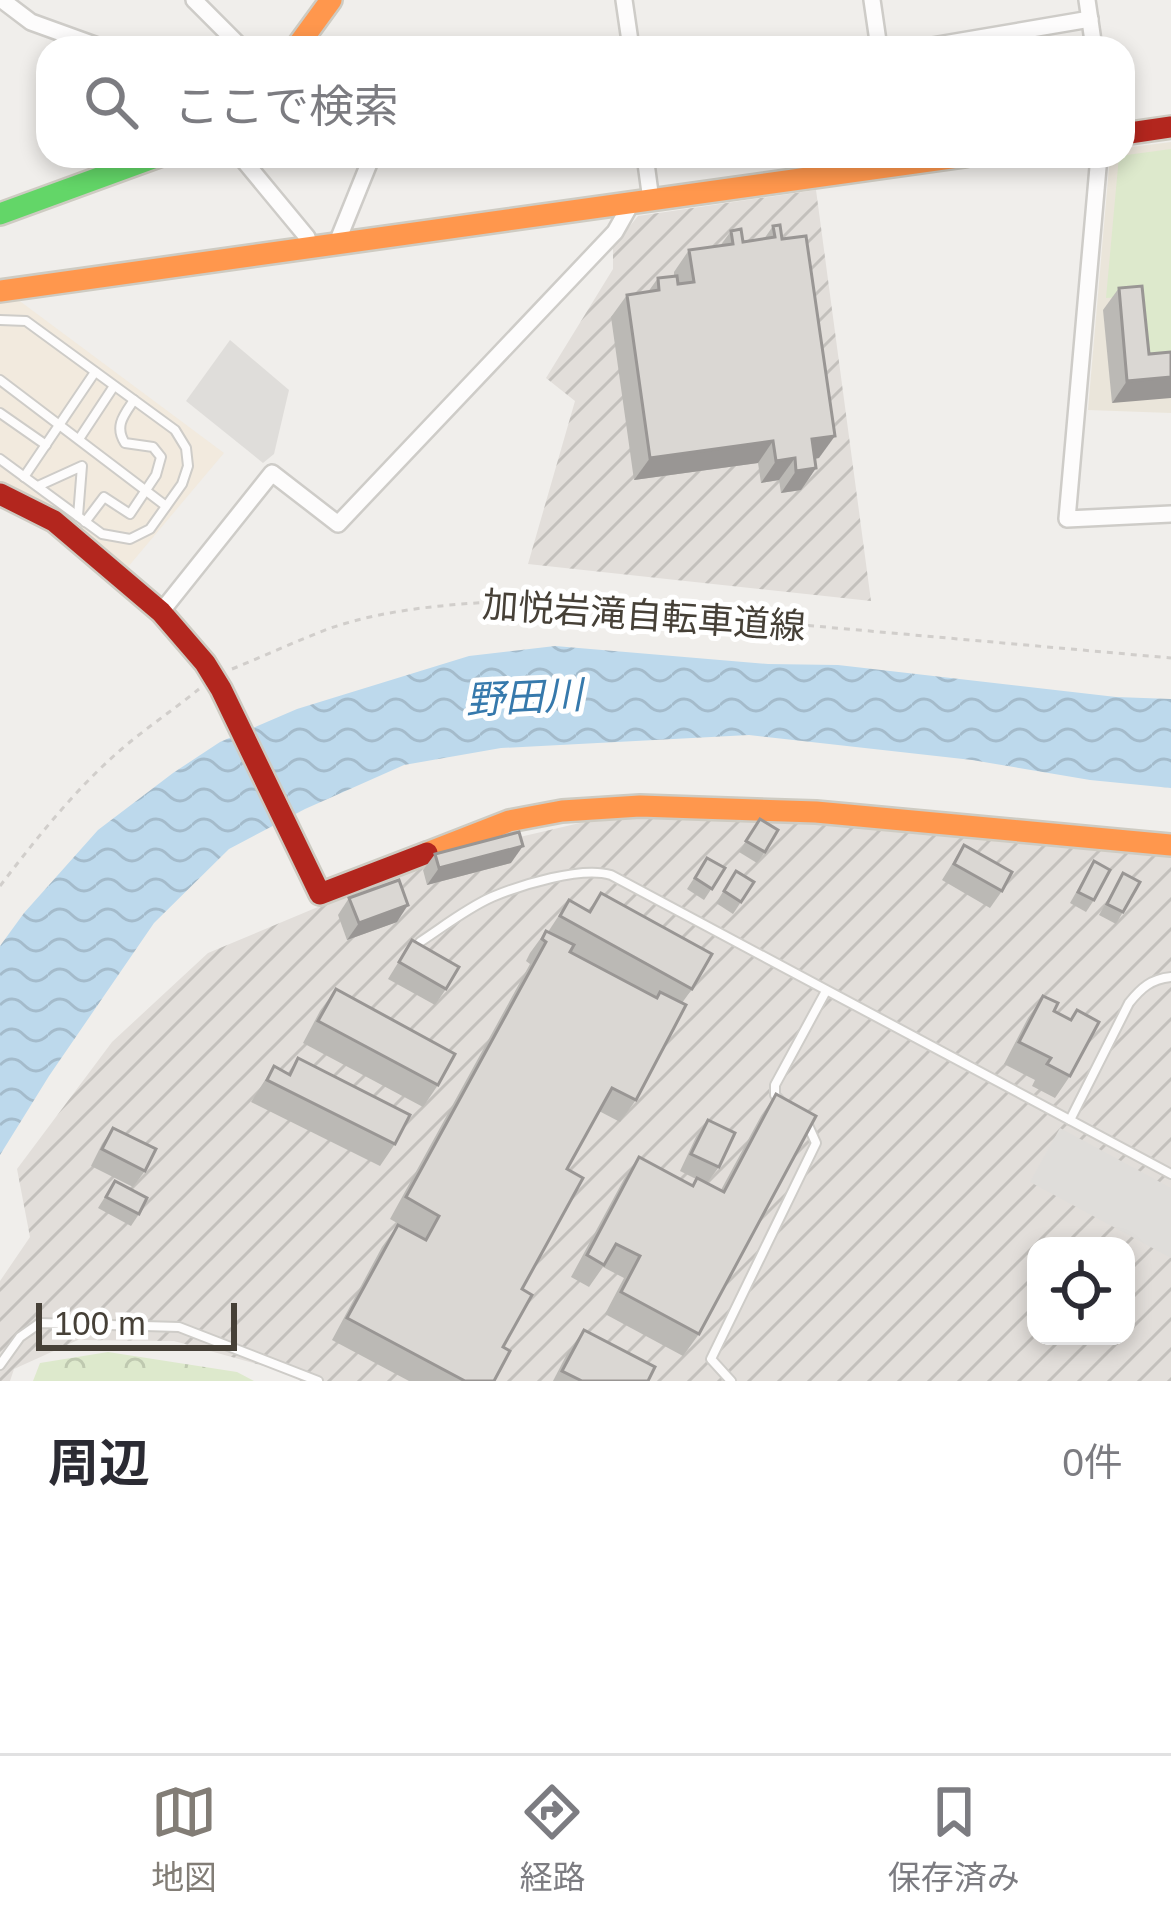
<!DOCTYPE html>
<html lang="ja">
<head>
<meta charset="utf-8">
<style>
	:root { --surface:#fff; --page:#f7f7f7; --text:#2b2b33; --muted:#7c7c81; --line:#e1e1e2; --accent:#827d76 }
	body { margin:0; font-family:Arial,"Noto Sans JP",sans-serif; background:var(--page); color:var(--text) }
	.controls { position:absolute; right:36px; bottom:36px; display:grid; overflow:hidden; border-radius:24px; box-shadow:0 6px 18px #0003 }
	.controls button { width:108px; height:108px; display:grid; place-items:center; padding:0; border:0; border-bottom:3px solid var(--line); background:var(--surface); color:var(--text); font:60px sans-serif }
	.scale { position:absolute; left:36px; bottom:30px; width:201px; box-sizing:border-box; padding-left:12px; border:6px solid #464037; border-top:0; font-size:33px; line-height:42px; white-space:nowrap; color:#464037; -webkit-text-stroke:9px #fff; paint-order:stroke }
	.list { margin:0; padding:0; list-style:none }
	h2 { display:flex; justify-content:space-between; align-items:center; height:156px; margin:0; padding:0 48px; font-size:51px }
	h2 small { font-size:39px; font-weight:400; color:var(--muted) }
	.icon { flex:none; width:66px; height:66px; fill:none; stroke:currentColor; stroke-width:2; stroke-linecap:round; stroke-linejoin:round }
	.map { position:relative; flex:none; width:1171px; height:1381px; overflow:hidden }
	.search { position:absolute; background:var(--surface); box-shadow:0 6px 18px #0003; left:36px; right:36px; top:36px; height:132px; display:flex; align-items:center; gap:30px; box-sizing:border-box; padding:0 42px; border-radius:36px; color:var(--muted); font-size:45px }
	.sheet { height:372px; background:var(--surface) }
	nav { display:flex; justify-content:space-around; align-items:center; box-sizing:border-box; height:168px; border-top:3px solid var(--line); background:var(--surface); font-size:33px; color:var(--muted) }
	nav a { display:grid; justify-items:center; gap:6px }
	nav .on { color:var(--accent) }
	.map>svg:first-child { display:block }
</style>
</head>
<body>
<div class="map">
<svg width="1171" height="1381" viewBox="0 0 1171 1381">
	<defs>
		<pattern id="industrial-furrows" width="10" height="10" patternUnits="userSpaceOnUse" patternTransform="scale(3)"><rect width="10" height="10" fill="#e2deda"/><path d="M-1 1l2-2M0 10L10 0M9 11l2-2" fill="none" stroke="#c3c0bc"/></pattern>
		<pattern id="forest-crowns" width="20" height="18" patternUnits="userSpaceOnUse" patternTransform="scale(3)"><rect width="20" height="18" fill="#dde9cc"/><path d="M2 6a3 3 0 1 1 6 0M12 15a3 3 0 1 1 6 0" fill="none" stroke="#bfc9b0"/></pattern>
		<pattern id="water-waves" width="16" height="10" patternUnits="userSpaceOnUse" patternTransform="scale(3)"><rect width="16" height="10" fill="#bdd9ec"/><path d="M0 5q4-4 8 0t8 0" fill="none" stroke="#a4bbcb"/></pattern>
	</defs>
	<rect width="100%" height="100%" fill="#f0eeeb"/>
	<!-- commercial -->
	<polygon fill="#f2eade" points="17,299 224,453 122,574 68,521 0,483 0,301"/>
	<!-- industrial -->
	<g fill="url(#industrial-furrows)" fill-rule="evenodd">
		<polygon points="816,190 871,601 528,564 575,401 546,378 613,269 613,247 638,216"/>
		<path d="M 614,815 L 742,816 L 1171,855 L 1171,1381 L 301,1381 L 286,1372 L 174,1341 L 78,1340 L 14,1369 L 10,1381 L 0,1381 L 0,1281 L 30,1237 L 17,1169 L 112,1042 L 208,953 L 442,855 ZM 1036,1246 L 1126,1246 L 1126,1336 L 1036,1336 Z"/>
	</g>
	<!-- education -->
	<polygon fill="#eae5da" points="1171,142 1171,413 1088,410 1110,156 1123,156 1123,148"/>
	<!-- grass -->
	<polygon fill="#dde9cc" points="1171,149 1171,364 1146,366 1139,296 1106,298 1119,156"/>
	<!-- forest -->
	<polygon fill="url(#forest-crowns)" points="108,1352 237,1372 254,1381 33,1381 40,1363"/>
	<!-- parking -->
	<g fill="#dfddda">
		<polygon points="230,340 289,390 274,454 263,463 186,401"/>
		<polygon points="1060,1128 1171,1188 1171,1258 1030,1182"/>
	</g>
	<!-- water -->
	<polygon fill="url(#water-waves)" points="555,646 768,664 838,665 1116,697 1171,699 1171,788 1090,780 972,760 749,735 501,748 404,765 305,809 229,849 154,923 49,1076 0,1155 0,946 24,913 98,830 173,773 220,742 297,709 469,656"/>
	<g fill="none" stroke-linecap="round" stroke-linejoin="round">
		<!-- lane casing -->
		<g stroke="#ceccc8" stroke-width="12">
			<g id="lane">
				<polyline points="0,320 26,321 175,430 186,448 188,466 182,484 150,529 130,539 102,534 0,459"/>
				<polyline points="0,380 166,506"/>
				<polyline points="0,413 46,445"/>
				<polyline points="79,439 114,386"/>
				<polyline points="24,477 95,372"/>
				<polyline points="38,486 82,466 78,516"/>
				<path d="M 85,522 L 104,497 L 130,514 L 156,475 L 161,457 L 153,447 L 125,443 C 114,426 124,415 134,400"/>
				<path d="M 420,942 C 443,927 467,908 492,897 C 521,885 581,866 611,875 L 1171,1174"/>
				<polyline points="782,1103 775,1095 775,1085 826,991"/>
				<path d="M 1070,1120 L 1129,1003 C 1141,988 1151,979 1171,977"/>
				<polyline points="0,1365 20,1337 40,1323 179,1327 318,1381"/>
				<polyline points="731,1381 711,1359 816,1143 807,1123"/>
			</g>
		</g>
		<!-- street casing -->
		<g stroke="#ceccc8" stroke-width="20">
			<g id="street">
				<polyline points="2,0 31,22 103,48"/>
				<polyline points="194,0 242,48"/>
				<polyline points="624,0 631,48"/>
				<polyline points="872,0 879,48"/>
				<polyline points="1087,0 1094,48"/>
				<polyline points="920,48 1090,19"/>
				<polyline points="240,156 307,237 311,249"/>
				<polyline points="645,156 651,200"/>
				<polyline points="1099,156 1067,519 1171,514"/>
				<polyline points="336,245 372,156"/>
				<polyline points="161,612 272,473 338,524 615,232 632,202"/>
			</g>
		</g>
		<!-- fast casing -->
		<g stroke="#cecbc2" stroke-width="26">
			<polyline id="fast" points="0,214 159,156"/>
		</g>
		<!-- slow casing -->
		<g stroke="#cecbc2" stroke-width="26">
			<g id="slow">
				<polyline points="296,48 331,0"/>
				<polyline points="0,291 965,156"/>
				<polyline points="427,853 509,821 562,811 640,806 816,812 1171,845"/>
			</g>
		</g>
		<!-- jam casing -->
		<g stroke="#cecbc2" stroke-width="26">
			<g id="jam">
				<polyline points="1123,134 1171,127"/>
				<polyline points="0,494 54,521 161,612 205,663 221,689 320,894 427,853"/>
			</g>
		</g>
		<!-- path -->
		<g stroke="#d1cecb" stroke-width="3" stroke-dasharray="6 6" stroke-linecap="butt">
			<path d="M 232,669 C 264,656 296,641 328,629 C 390,607 458,604 523,600 L 1171,658"/>
			<path d="M 0,886 C 36,839 73,792 117,753 C 143,730 172,711 199,689"/>
		</g>
		<!-- lane -->
		<use href="#lane" stroke="#fdfcfc" stroke-width="8"/>
		<!-- street -->
		<use href="#street" stroke="#fdfcfc" stroke-width="15"/>
		<!-- fast -->
		<use href="#fast" stroke="#63d668" stroke-width="21"/>
		<!-- slow -->
		<use href="#slow" stroke="#ff974d" stroke-width="21"/>
		<!-- jam -->
		<use href="#jam" stroke="#b3261e" stroke-width="21"/>
	</g>
	<!-- wall -->
	<g fill="#bbb9b5">
		<polygon points="773,226 819,458 815,459 816,468 801,490 781,493 779,480 761,483 758,463 634,480 611,317 627,295 648,292 658,278 674,276 674,272 689,250 720,246 731,231 743,242 764,239"/>
		<polygon points="1119,288 1149,354 1112,403 1103,310"/>
		<polygon points="760,819 765,852 757,863 739,852"/>
		<polygon points="964,845 1002,891 990,908 942,880"/>
		<polygon points="435,854 511,863 427,885 423,870"/>
		<polygon points="707,858 725,868 704,900 687,889"/>
		<polygon points="1094,861 1094,900 1086,912 1070,903"/>
		<polygon points="736,871 754,882 733,914 716,903"/>
		<polygon points="1123,873 1123,912 1116,924 1099,915"/>
		<polygon points="601,893 692,989 682,1003 636,1100 620,1122 599,1111 567,1169 522,1289 494,1381 409,1381 332,1340 382,1247 398,1225 424,1238 390,1219 530,964 526,961 530,953 546,931 548,932 569,900 588,911"/>
		<polygon points="349,898 397,922 347,940 338,915"/>
		<polygon points="412,940 446,989 435,1005 388,979"/>
		<polygon points="336,989 438,1085 423,1107 303,1043 320,1011"/>
		<polygon points="1043,996 1054,1011 1070,1020 1077,1010 1070,1076 1055,1098 1032,1086 1035,1080 1004,1064 1028,1018"/>
		<polygon points="298,1058 395,1144 380,1166 251,1102 274,1066 288,1073"/>
		<polygon points="776,1094 699,1334 683,1356 605,1314 624,1278 603,1267 589,1287 571,1277 624,1179 639,1157 692,1185 696,1179 680,1171 696,1137 708,1120 719,1167 707,1183 721,1190 761,1116"/>
		<polygon points="113,1128 145,1171 133,1187 91,1166 102,1144"/>
		<polygon points="115,1181 139,1214 131,1226 98,1208"/>
		<polygon points="584,1330 648,1381 553,1381 568,1352"/>
	</g>
	<!-- shaded-wall -->
	<g fill="#999694">
		<polygon points="1171,377 1171,398 1112,403 1127,381"/>
		<polygon points="835,436 819,458 797,461 812,439"/>
		<polygon points="773,441 758,463 634,480 650,458"/>
		<polygon points="795,458 779,480 761,483 776,461"/>
		<polygon points="816,468 801,490 781,493 796,471"/>
		<polygon points="523,846 511,863 427,885 439,868"/>
		<polygon points="408,905 397,922 347,940 359,923"/>
	</g>
	<!-- building -->
	<g fill="#dad7d3" stroke="#999694" stroke-width="3">
		<polygon points="780,225 782,239 806,236 835,436 812,439 816,468 796,471 795,458 776,461 773,441 650,458 627,295 659,290 658,278 677,276 678,284 694,282 689,250 733,244 731,231 741,229 743,242 775,237 773,226"/>
		<polygon points="1142,286 1149,354 1171,352 1171,377 1127,381 1119,288"/>
		<polygon points="760,819 778,830 765,852 746,841"/>
		<polygon points="519,832 523,846 439,868 435,854"/>
		<polygon points="964,845 1012,872 1002,891 954,864"/>
		<polygon points="707,858 725,868 712,889 695,878"/>
		<polygon points="1094,861 1110,870 1094,900 1078,892"/>
		<polygon points="736,871 754,882 741,902 724,891"/>
		<polygon points="1123,873 1140,882 1123,912 1107,904"/>
		<polygon points="399,880 408,905 359,923 349,898"/>
		<polygon points="601,893 712,954 692,989 560,916 569,900 590,912"/>
		<polygon points="546,931 574,945 570,952 657,998 660,992 686,1005 636,1100 612,1088 567,1169 583,1178 522,1289 532,1295 503,1347 510,1351 494,1381 465,1381 347,1318 398,1225 426,1240 439,1216 406,1197 546,942 542,939"/>
		<polygon points="412,940 459,967 446,989 399,962"/>
		<polygon points="336,989 455,1054 438,1085 318,1021"/>
		<polygon points="1043,996 1058,1003 1054,1011 1071,1020 1077,1010 1099,1022 1070,1076 1047,1064 1051,1058 1019,1042"/>
		<polygon points="298,1058 410,1115 395,1144 267,1080 274,1066 290,1075"/>
		<polygon points="776,1094 816,1116 699,1334 621,1292 640,1256 616,1244 604,1265 587,1255 639,1157 693,1186 697,1178 724,1192"/>
		<polygon points="708,1120 735,1133 719,1167 691,1154"/>
		<polygon points="113,1128 156,1149 145,1171 102,1149"/>
		<polygon points="115,1181 147,1198 139,1214 106,1197"/>
		<polygon points="584,1330 655,1367 648,1381 582,1381 562,1371"/>
	</g>
	<g text-anchor="middle" stroke-width="10" stroke-linejoin="round" paint-order="stroke">
		<!-- street labels -->
		<g font-size="36" fill="#464037" stroke="#fff">
			<text transform="translate(644 615) rotate(4)" y="13">加悦岩滝自転車道線</text>
		</g>
		<!-- water labels -->
		<g font-size="39" font-style="italic" fill="#3679ac" stroke="#fff">
			<text transform="translate(524 697) rotate(-3)" y="14">野田川</text>
		</g>
	</g>
</svg>
<div class="controls">
<button><svg class="icon" aria-label="locate" viewBox="0 0 24 24"><circle cx="12" cy="12" r="6"/><path d="M12 2v4M12 18v4M2 12h4M18 12h4"/></svg></button>
</div>
<div class="scale">100 m</div>
<div class="search"><svg class="icon" aria-label="search" viewBox="0 0 24 24"><circle cx="10" cy="10" r="6"/><path d="M15 15l6 6"/></svg>ここで検索</div>
</div>
<section class="sheet">
<h2>周辺<small>0件</small></h2>
<ul class="list">
</ul>
</section>
<nav>
<a class="on"><svg class="icon" aria-label="map" viewBox="0 0 24 24"><path d="M3 6l6-2 6 2 6-2v14l-6 2-6-2-6 2zM9 4v14M15 6v14"/></svg>地図</a>
<a><svg class="icon" aria-label="directions" viewBox="0 0 24 24"><path d="M12 3l9 9-9 9-9-9zM9 14v-3h6M13 9l2 2-2 2"/></svg>経路</a>
<a><svg class="icon" aria-label="saved" viewBox="0 0 24 24"><path d="M7 4h10v16l-5-4-5 4z"/></svg>保存済み</a>
</nav>
</body>
</html>
